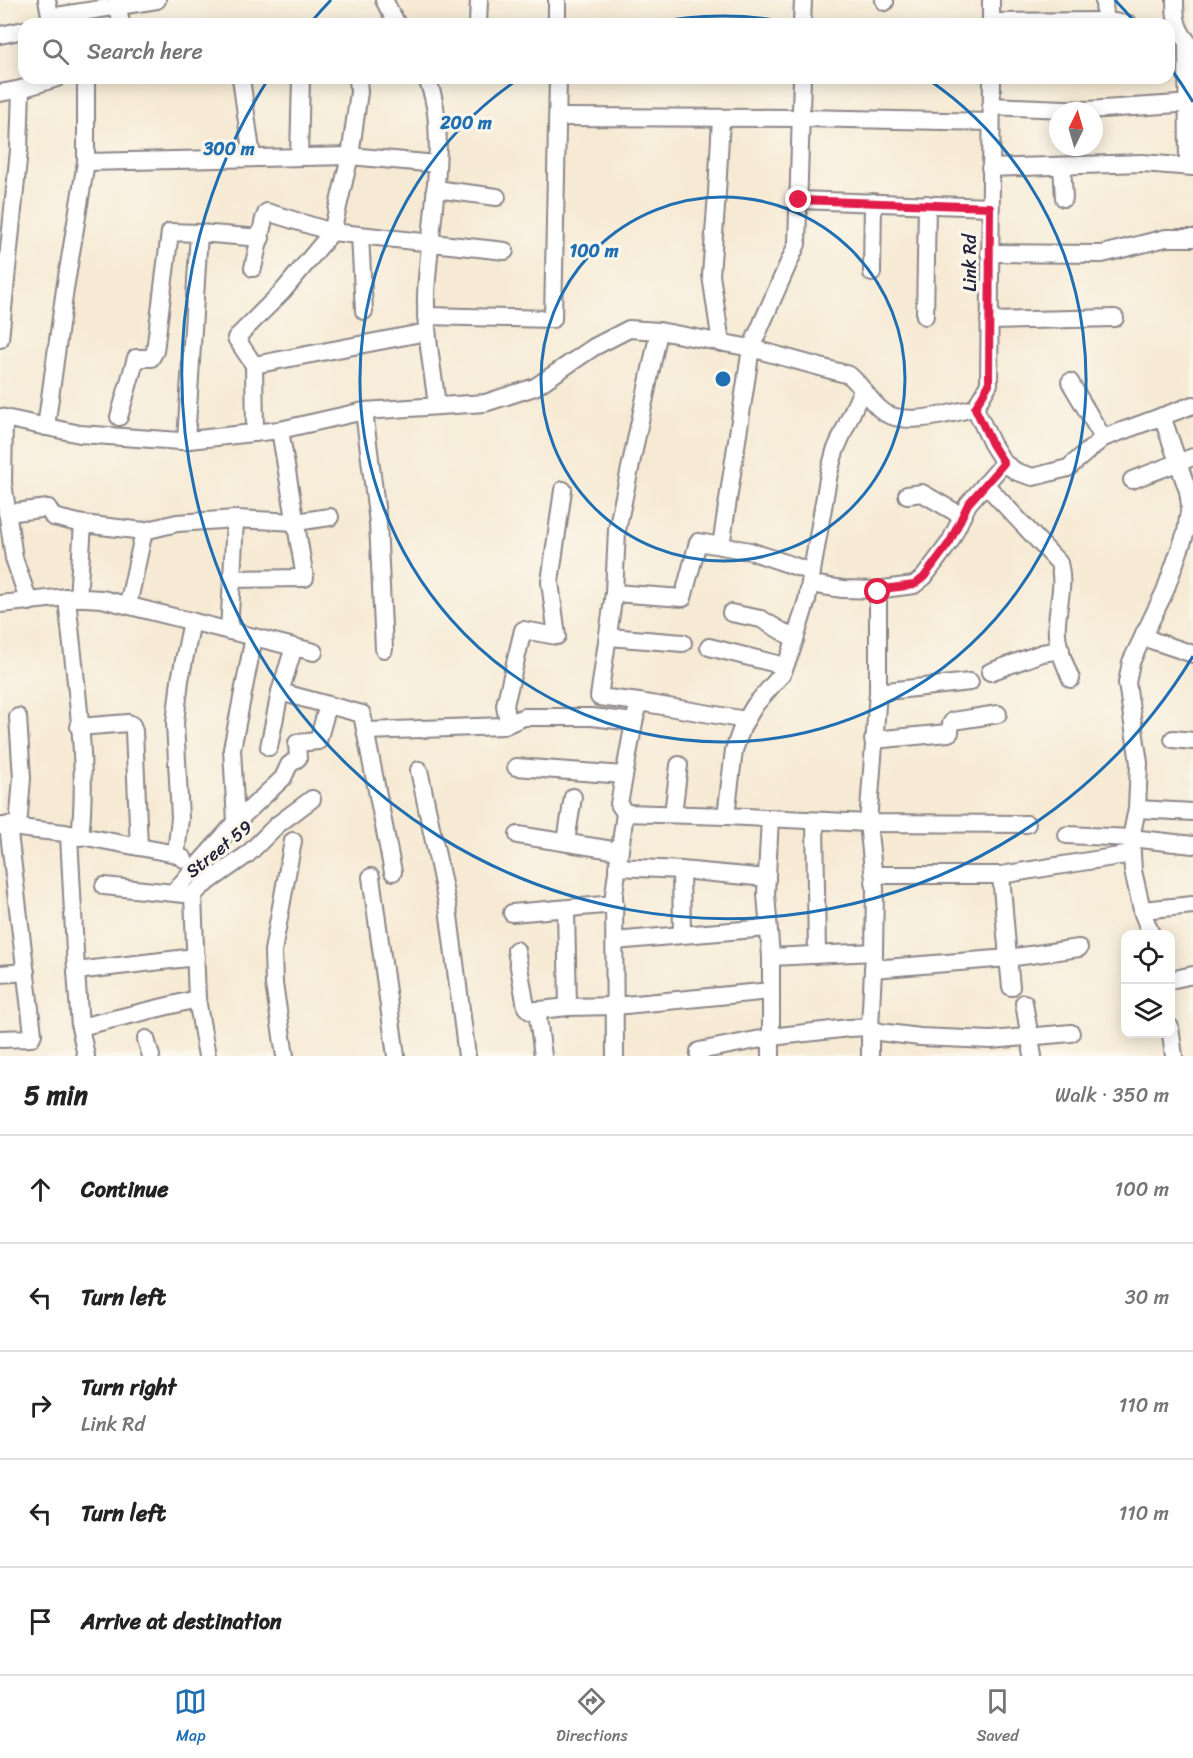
<!DOCTYPE html>
<html lang="en">
<head>
<meta charset="utf-8">
<style>
	:root { --surface:#fff; --page:#f6f6f6; --text:#222; --muted:#767676; --line:#e0e0e0; --accent:#1f6fb2 }
	body { margin:0; font-family:Sriracha,sans-serif; background:var(--page); color:var(--text) }
	.controls { position:absolute; right:18px; bottom:18px; display:grid; overflow:hidden; border-radius:12px; box-shadow:0 3px 15px #0003 }
	.controls button { width:54px; height:54px; display:grid; place-items:center; padding:0; border:0; border-bottom:2px solid var(--line); background:var(--surface); color:var(--text); font:30px sans-serif }
	.compass { position:absolute; left:1049px; top:102px; width:54px; height:54px; border-radius:50%; background:var(--surface); box-shadow:0 3px 15px #0003; rotate:5deg }
	.stop { position:absolute; width:18px; height:18px; margin:-14px; border:4px solid #e11d48; border-radius:50%; background:#fff }
	.stop.end { background:#e11d48; border-color:#fff; box-shadow:0 2px 6px #0008 }
	.list { margin:0; padding:0; list-style:none }
	h2 { display:flex; justify-content:space-between; align-items:center; height:78px; margin:0; padding:0 24px; font-size:26px }
	h2 small { font-size:20px; font-weight:400; color:var(--muted) }
	.list li { display:grid; grid-template-columns:39px 1fr auto; gap:18px; align-items:center; box-sizing:border-box; height:108px; padding:0 24px; border-top:2px solid var(--line) }
	.list b { display:block; font-size:22px; white-space:nowrap }
	.list p { margin:0; font-size:20px; white-space:nowrap; color:var(--muted) }
	.list em { font-size:20px; font-style:normal; color:var(--muted) }
	.icon { flex:none; width:33px; height:33px; fill:none; stroke:currentColor; stroke-width:2; stroke-linecap:round; stroke-linejoin:round }
	.map { position:relative; flex:none; width:1193px; height:1056px; overflow:hidden }
	.search { position:absolute; background:var(--surface); box-shadow:0 3px 15px #0003; left:18px; right:18px; top:18px; height:66px; display:flex; align-items:center; gap:15px; box-sizing:border-box; padding:0 21px; border-radius:18px; color:var(--muted); font-size:22px }
	.sheet { height:618px; background:var(--surface) }
	nav { display:flex; justify-content:space-around; align-items:center; box-sizing:border-box; height:84px; border-top:2px solid var(--line); background:var(--surface); font-size:16px; color:var(--muted) }
	nav a { display:grid; justify-items:center; gap:3px }
	nav .on { color:var(--accent) }
	.map>svg:first-child { display:block }
</style>
</head>
<body>
<div class="map">
<svg width="1193" height="1056" viewBox="0 0 1193 1056">
	<rect width="100%" height="100%" fill="#fbf7ec"/>
	<filter id="ink" filterUnits="userSpaceOnUse"><feTurbulence type="fractalNoise" baseFrequency=".0167" numOctaves="2"/><feDisplacementMap in="SourceGraphic" scale="12" xChannelSelector="R" yChannelSelector="G"/><feConvolveMatrix kernelMatrix="1 2 1 2 8 2 1 2 1" color-interpolation-filters="sRGB"/></filter>
	<filter id="wash" filterUnits="userSpaceOnUse"><feTurbulence type="fractalNoise" baseFrequency=".008" numOctaves="4" result="noise"/><feDisplacementMap in="SourceGraphic" scale="24" xChannelSelector="R" yChannelSelector="G"/><feGaussianBlur stdDeviation="1.35" result="paint"/><feColorMatrix in="noise" values="0 0 0 0 0 0 0 0 0 0 0 0 0 0 0 0 0 1.4 0 .05"/><feComposite in="paint" operator="in"/></filter>
	<g filter="url(#wash)">
		<rect width="100%" height="100%" fill="#f6ead4"/>
	</g>
	<g filter="url(#ink)">
		<g fill="none" stroke-linecap="round" stroke-linejoin="round">
			<!-- minor casing -->
			<g stroke="#8c8688" stroke-width="20">
				<g id="minor">
					<polyline points="47,0 52,24"/>
					<polyline points="117,0 121,24"/>
					<polyline points="384,0 397,24"/>
					<polyline points="884,0 885,2"/>
					<polyline points="991,0 991,24"/>
					<polyline points="1104,0 1105,21"/>
					<path d="M 1175,0 C 1175,17 1176,28 1187,41 L 1188,166"/>
					<polyline points="50,17 157,0"/>
					<polyline points="991,22 1105,21 1129,24"/>
					<polyline points="478,24 479,0"/>
					<polyline points="557,24 557,0"/>
					<polyline points="802,24 803,0"/>
					<polyline points="0,35 24,30"/>
					<polyline points="241,78 252,158"/>
					<polyline points="358,78 359,92 350,156 332,232 283,291 236,338 254,365 427,332"/>
					<path d="M 426,78 C 452,126 427,240 426,297 C 425,334 433,370 437,406"/>
					<polyline points="0,93 21,89"/>
					<polyline points="991,106 1088,110 1193,103"/>
					<polyline points="558,117 801,118 991,122"/>
					<polyline points="721,118 717,193 711,275 721,343"/>
					<polyline points="299,157 301,78"/>
					<polyline points="86,162 350,156 437,164"/>
					<polyline points="1062,166 1064,198"/>
					<polyline points="990,168 1142,163 1193,167"/>
					<polyline points="435,189 497,197"/>
					<polyline points="799,200 990,207"/>
					<polyline points="360,235 364,311"/>
					<polyline points="989,253 1102,254 1166,238 1193,238"/>
					<polyline points="253,268 264,219 267,212 332,232 505,251"/>
					<polyline points="872,273 873,202"/>
					<polyline points="426,316 553,319 558,78"/>
					<polyline points="925,316 927,204"/>
					<polyline points="989,321 1115,318"/>
					<polyline points="659,331 617,530 614,593 683,598 698,542 750,551 812,572"/>
					<polyline points="0,339 19,150 21,89 57,78"/>
					<polyline points="254,365 255,433"/>
					<polyline points="1070,382 1103,438"/>
					<polyline points="975,408 989,384 992,78"/>
					<polyline points="364,411 378,523 384,649"/>
					<path d="M 0,417 L 80,434 L 180,441 L 280,430 L 364,411 L 485,403 L 535,387 L 594,347 L 629,329 L 659,331 L 751,348 L 849,375 C 861,384 868,399 880,409 C 900,429 950,413 975,408 L 992,444 L 1004,463 L 1017,472 L 1033,477 L 1068,468 L 1103,438 L 1193,405"/>
					<polyline points="119,417 136,358 151,358 155,351 170,232 199,233"/>
					<polyline points="4,418 3,483 14,558 29,602"/>
					<polyline points="46,427 65,289 86,162 86,83"/>
					<polyline points="186,441 199,233 261,238"/>
					<polyline points="1132,480 1193,457"/>
					<path d="M 985,484 L 1059,563 C 1065,584 1058,603 1057,624 C 1055,643 1064,662 1071,679"/>
					<polyline points="907,495 922,493 962,516"/>
					<polyline points="7,513 48,508 53,517 83,524 144,531"/>
					<polyline points="721,546 751,348 797,244 802,78"/>
					<polyline points="232,579 235,519 296,522 330,517"/>
					<polyline points="810,584 843,589 880,590"/>
					<polyline points="614,593 599,697 639,702"/>
					<path d="M 67,597 C 74,676 89,758 80,837"/>
					<polyline points="78,598 83,524"/>
					<polyline points="0,604 67,597 102,599 314,652"/>
					<polyline points="128,605 144,531 177,523 235,519"/>
					<polyline points="731,613 761,619 795,639"/>
					<polyline points="229,631 232,579 305,578 280,430"/>
					<polyline points="1144,633 1151,640 1193,654"/>
					<polyline points="609,637 683,643"/>
					<polyline points="709,647 785,666"/>
					<polyline points="990,672 1042,653 1061,650"/>
					<polyline points="280,692 362,714 393,872"/>
					<polyline points="878,692 970,682"/>
					<polyline points="18,717 22,778 18,827"/>
					<polyline points="508,723 505,705 523,630 557,636 550,582 563,490"/>
					<polyline points="79,727 128,723 132,725 134,731 139,847"/>
					<polyline points="367,731 503,726 524,717 592,717 634,722 639,702 746,720"/>
					<polyline points="1173,739 1193,741"/>
					<polyline points="873,740 948,733 950,732 951,724 953,721 998,714"/>
					<polyline points="269,747 280,692 294,647"/>
					<polyline points="516,767 624,775"/>
					<polyline points="419,770 448,908 467,1056"/>
					<polyline points="1137,809 1193,812"/>
					<polyline points="625,813 726,816 868,823 1027,824"/>
					<polyline points="673,814 679,765"/>
					<polyline points="726,816 734,750 743,725 755,705 782,674 791,652 807,600 829,473 835,451 862,390"/>
					<polyline points="770,818 766,894 771,957 771,1037 849,1028 870,1027 874,952"/>
					<polyline points="815,821 817,954"/>
					<polyline points="236,822 232,749 254,637"/>
					<polyline points="0,826 65,833 176,854 184,859"/>
					<polyline points="69,835 76,971 80,1027 86,1056"/>
					<polyline points="518,835 619,851"/>
					<polyline points="1067,835 1131,838 1193,845"/>
					<polyline points="566,841 573,797"/>
					<polyline points="176,854 180,818 175,723 180,680 192,621"/>
					<polyline points="617,867 681,870 767,878"/>
					<polyline points="681,870 682,935 768,928"/>
					<polyline points="874,875 1001,875 1008,958 1079,948"/>
					<polyline points="1001,875 1132,854"/>
					<polyline points="371,877 396,1056"/>
					<polyline points="104,886 184,894"/>
					<polyline points="174,892 236,822 283,778 289,765 298,758 297,743 318,741 328,705"/>
					<polyline points="566,909 568,1007"/>
					<polyline points="1142,910 1193,905"/>
					<polyline points="512,913 615,904"/>
					<polyline points="1151,934 1143,914 1133,871 1131,838 1137,809 1139,763 1127,683 1131,662 1165,591 1186,532 1190,505 1188,491 1162,416"/>
					<polyline points="615,941 682,935"/>
					<polyline points="516,950 526,1007 530,1011 568,1007 615,1006 771,991"/>
					<polyline points="771,957 874,952 875,889 868,823 878,692 878,592 883,589 914,585 924,577 950,542 968,504 1004,463"/>
					<polyline points="873,969 1008,958 1011,987"/>
					<polyline points="76,971 196,957"/>
					<polyline points="0,974 26,972"/>
					<polyline points="1170,980 1193,975"/>
					<polyline points="1024,1003 1033,1056"/>
					<polyline points="537,1010 543,1056"/>
					<polyline points="80,1027 197,999"/>
					<polyline points="1170,1027 1174,1056"/>
					<polyline points="0,1039 31,1038 33,1034 8,825"/>
					<polyline points="146,1039 151,1056"/>
					<polyline points="207,1056 197,999 193,895 201,887 248,854 277,825 312,799"/>
					<polyline points="285,1056 274,984 273,951 293,841"/>
					<polyline points="615,1056 614,894 625,813 619,804 634,722"/>
					<polyline points="699,1056 699,1051 771,1037 771,1056"/>
					<polyline points="870,1056 870,1027 879,1032 920,1037 991,1040 1071,1033"/>
				</g>
			</g>
			<!-- minor -->
			<use href="#minor" stroke="#fff" stroke-width="16"/>
		</g>
	</g>
	<g fill="none" stroke-linecap="round" stroke-linejoin="round" filter="url(#ink)">
		<!-- route -->
		<polyline stroke="#e11d48" stroke-width="8" points="799,200 990,207 989,384 975,408 992,444 1004,463 968,504 950,542 924,577 914,585 883,589 878,592"/>
	</g>
	<!-- distance rings -->
	<g fill="none" stroke="#1f6fb2" stroke-width="3">
		<circle cx="723" cy="379" r="182"/>
		<path d="M648 24A363 363 0 0 1 798 24M926 78A363 363 0 1 1 520 78"/>
		<path d="M1193 656A545 545 0 1 1 269 78M312 21A545 545 0 0 1 331 0M1115 0A545 545 0 0 1 1134 21M1169 66A545 545 0 0 1 1193 102"/>
	</g>
	<g text-anchor="middle" stroke-width="6" stroke-linejoin="round" paint-order="stroke">
		<!-- street labels -->
		<g font-size="18" fill="#22223b" stroke="#fbf7ec">
			<text transform="translate(970 263) rotate(-90)" y="6">Link Rd</text>
			<text transform="translate(219 849) rotate(-39)" y="6">Street 59</text>
		</g>
	</g>
	<circle cx="723" cy="379" r="9" fill="#1f6fb2" stroke="#fbf7ec" stroke-width="3"/>
	<g font-size="18" text-anchor="middle" font-weight="bold" fill="#1f6fb2" stroke="#fbf7ec" stroke-width="6" stroke-linejoin="round" paint-order="stroke">
		<text x="466" y="129">200 m</text>
		<text x="229" y="155">300 m</text>
		<text x="594" y="257">100 m</text>
	</g>
</svg>
<div class="controls">
<button><svg class="icon" aria-label="locate" viewBox="0 0 24 24"><circle cx="12" cy="12" r="6"/><path d="M12 2v4M12 18v4M2 12h4M18 12h4"/></svg></button>
<button><svg class="icon" aria-label="layers" viewBox="0 0 24 24"><path d="M12 4l9 5-9 5-9-5zM3 14l9 5 9-5"/></svg></button>
</div>
<svg class="compass" viewBox="-18 -18 36 36"><path d="M0-13l5 13h-10z" fill="#e53935"/><path d="M0 13l5-13h-10z" fill="#767676"/></svg>
<div class="stop" style="left:878px;top:592px"></div>
<div class="stop end" style="left:799px;top:200px"></div>
<div class="search"><svg class="icon" aria-label="search" viewBox="0 0 24 24"><circle cx="10" cy="10" r="6"/><path d="M15 15l6 6"/></svg>Search here</div>
</div>
<section class="sheet">
<h2>5 min<small>Walk · 350 m</small></h2>
<ul class="list">
<li><svg class="icon" aria-label="ahead" viewBox="0 0 24 24"><path d="M12 20V5M6 11l6-6 6 6"/></svg><div><b>Continue</b></div><em>100 m</em></li>
<li><svg class="icon" aria-label="left" viewBox="0 0 24 24"><path d="M17 20v-9H6M10 6l-5 5 5 5"/></svg><div><b>Turn left</b></div><em>30 m</em></li>
<li><svg class="icon" aria-label="right" viewBox="0 0 24 24"><path d="M7 20v-9h11M14 6l5 5-5 5"/></svg><div><b>Turn right</b><p>Link Rd</p></div><em>110 m</em></li>
<li><svg class="icon" aria-label="left" viewBox="0 0 24 24"><path d="M17 20v-9H6M10 6l-5 5 5 5"/></svg><div><b>Turn left</b></div><em>110 m</em></li>
<li><svg class="icon" aria-label="arrive" viewBox="0 0 24 24"><path d="M6 21V4h12l-3 4 3 4H6"/></svg><div><b>Arrive at destination</b></div></li>
</ul>
</section>
<nav>
<a class="on"><svg class="icon" aria-label="map" viewBox="0 0 24 24"><path d="M3 6l6-2 6 2 6-2v14l-6 2-6-2-6 2zM9 4v14M15 6v14"/></svg>Map</a>
<a><svg class="icon" aria-label="directions" viewBox="0 0 24 24"><path d="M12 3l9 9-9 9-9-9zM9 14v-3h6M13 9l2 2-2 2"/></svg>Directions</a>
<a><svg class="icon" aria-label="saved" viewBox="0 0 24 24"><path d="M7 4h10v16l-5-4-5 4z"/></svg>Saved</a>
</nav>
</body>
</html>
